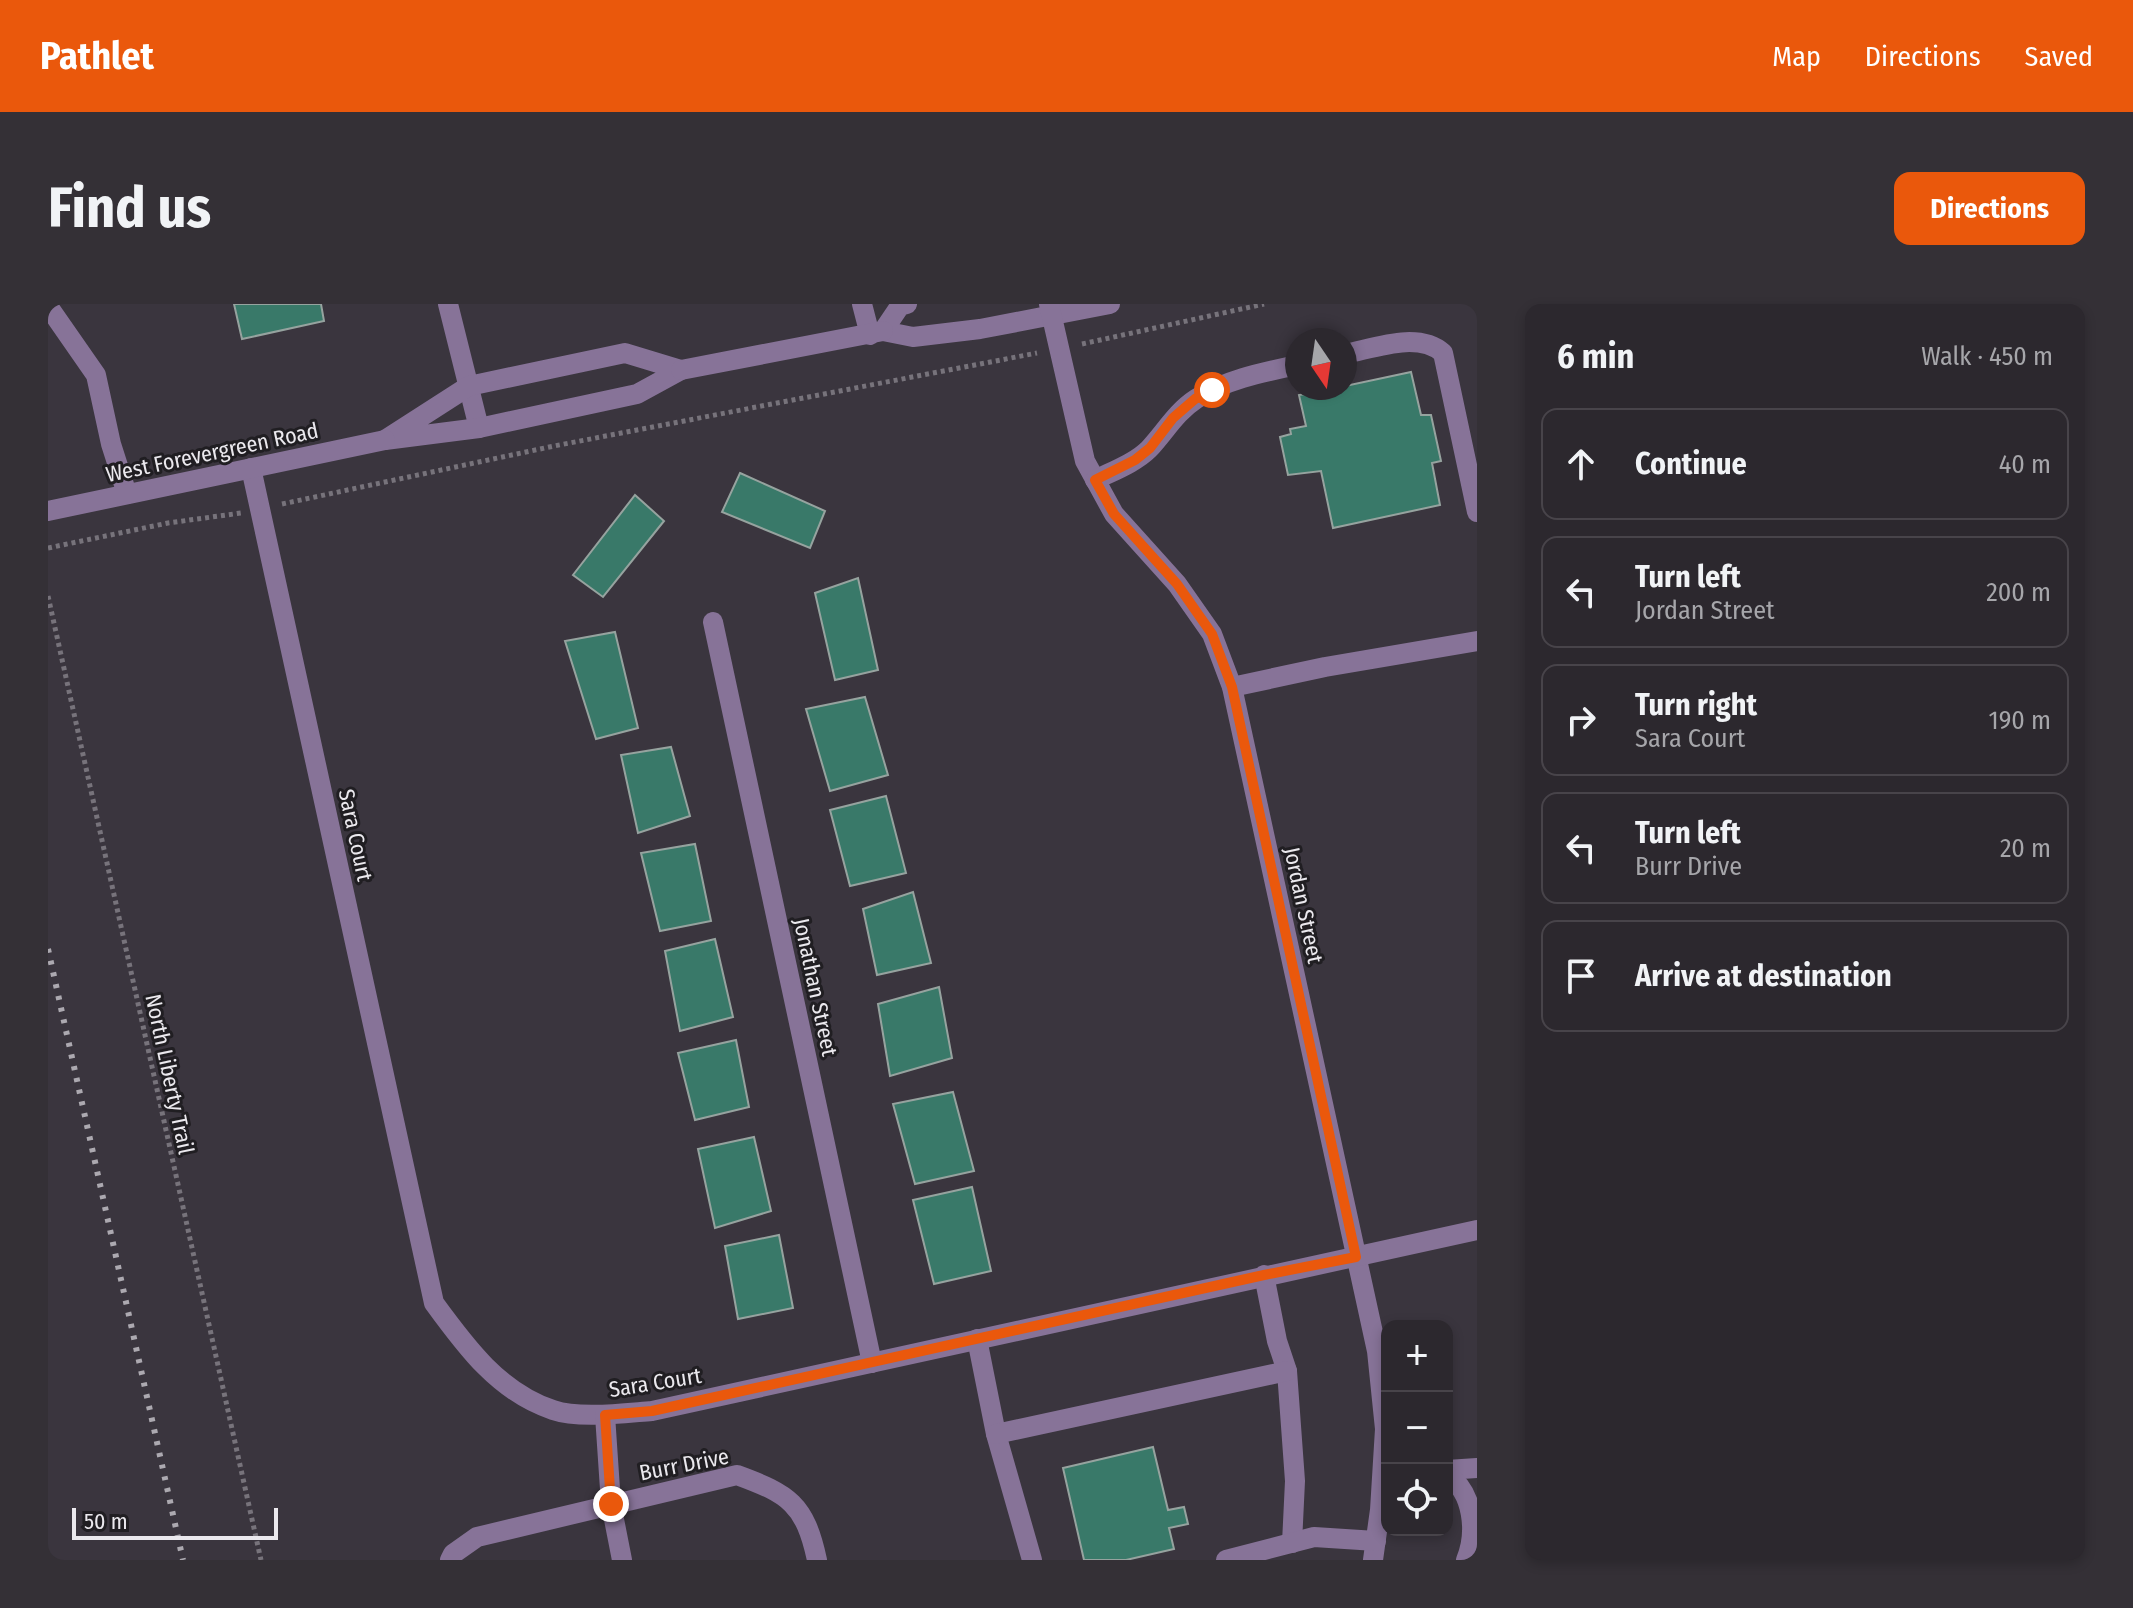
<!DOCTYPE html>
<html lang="en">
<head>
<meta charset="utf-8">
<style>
	:root { --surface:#2c282e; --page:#343036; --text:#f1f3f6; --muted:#a6a6aa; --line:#48444a; --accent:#ea580c }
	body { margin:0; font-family:"Fira Sans Condensed",sans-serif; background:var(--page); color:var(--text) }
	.controls { position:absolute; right:24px; bottom:24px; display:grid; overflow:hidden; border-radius:16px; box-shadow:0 4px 12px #0003 }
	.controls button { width:72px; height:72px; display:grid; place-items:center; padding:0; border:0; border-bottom:2px solid var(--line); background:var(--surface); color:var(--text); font:40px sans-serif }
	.compass { position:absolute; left:1237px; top:24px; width:72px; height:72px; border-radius:50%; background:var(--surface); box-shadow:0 4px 12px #0003; rotate:167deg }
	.scale { position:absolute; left:24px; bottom:20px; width:206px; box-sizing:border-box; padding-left:8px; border:4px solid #ebe9ee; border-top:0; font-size:22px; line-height:28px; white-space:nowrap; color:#ebe9ee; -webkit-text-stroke:6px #201e22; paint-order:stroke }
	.stop { position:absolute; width:24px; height:24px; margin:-18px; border:6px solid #ea580c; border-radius:50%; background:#fff }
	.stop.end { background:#ea580c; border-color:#fff; box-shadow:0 2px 8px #0008 }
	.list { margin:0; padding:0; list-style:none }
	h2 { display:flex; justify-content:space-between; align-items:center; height:104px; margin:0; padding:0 32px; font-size:34px }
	h2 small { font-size:26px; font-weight:400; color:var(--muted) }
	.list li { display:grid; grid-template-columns:52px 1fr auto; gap:24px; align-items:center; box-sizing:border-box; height:112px; margin:0 16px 16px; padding:0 16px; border:2px solid var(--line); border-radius:16px }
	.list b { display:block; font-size:30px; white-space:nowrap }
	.list p { margin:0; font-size:26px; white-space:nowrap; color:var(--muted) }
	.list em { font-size:26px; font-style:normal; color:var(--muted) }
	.icon { flex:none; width:44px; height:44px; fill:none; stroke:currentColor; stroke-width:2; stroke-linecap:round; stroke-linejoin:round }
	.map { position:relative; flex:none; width:1429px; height:1256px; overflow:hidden; border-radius:16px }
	header { display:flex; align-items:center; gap:48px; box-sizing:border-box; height:112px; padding:0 40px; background:var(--accent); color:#fff }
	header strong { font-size:38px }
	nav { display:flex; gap:44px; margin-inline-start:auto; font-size:28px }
	.intro { display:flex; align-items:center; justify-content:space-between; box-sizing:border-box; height:192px; padding:0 48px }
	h1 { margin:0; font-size:56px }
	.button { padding:20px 36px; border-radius:16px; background:var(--accent); color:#fff; font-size:28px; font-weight:700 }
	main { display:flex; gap:48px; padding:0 48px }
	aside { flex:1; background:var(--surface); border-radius:16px; box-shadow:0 4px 12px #0003 }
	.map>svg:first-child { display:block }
</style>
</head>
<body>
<header>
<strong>Pathlet</strong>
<nav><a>Map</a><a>Directions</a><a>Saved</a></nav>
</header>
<div class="intro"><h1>Find us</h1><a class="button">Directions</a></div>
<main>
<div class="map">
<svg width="1429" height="1256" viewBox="0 0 1429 1256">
	<rect width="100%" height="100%" fill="#3a353e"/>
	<!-- building -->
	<g fill="#397969" stroke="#96a39f" stroke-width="2">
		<polygon points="186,0 273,0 276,17 194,35"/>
		<polygon points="1363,68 1373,111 1383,111 1393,157 1384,159 1392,201 1285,224 1273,167 1240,171 1232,133 1243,130 1242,125 1258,122 1251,91 1297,84 1297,82"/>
		<polygon points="692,169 777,207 762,244 674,208"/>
		<polygon points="587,191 616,217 555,293 525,271"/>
		<polygon points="810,274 830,366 787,376 767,289"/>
		<polygon points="567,328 590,424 548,435 517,337"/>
		<polygon points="817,393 840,471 782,487 758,405"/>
		<polygon points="623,443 642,512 590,529 573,451"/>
		<polygon points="838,492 858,569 802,582 782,506"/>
		<polygon points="647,540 663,617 612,627 593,549"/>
		<polygon points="865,588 883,659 829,671 815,605"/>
		<polygon points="667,635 685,713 632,727 617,647"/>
		<polygon points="891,683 904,754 842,772 830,700"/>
		<polygon points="688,736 701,803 647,816 630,749"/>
		<polygon points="905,788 926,867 867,880 845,800"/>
		<polygon points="706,833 723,907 667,924 650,845"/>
		<polygon points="924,883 943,967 886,980 865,896"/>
		<polygon points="731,931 745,1004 690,1015 677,942"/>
		<polygon points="1105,1143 1120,1206 1136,1203 1140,1220 1121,1224 1126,1245 1078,1256 1036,1256 1015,1164"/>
	</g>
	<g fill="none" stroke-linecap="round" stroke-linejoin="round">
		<!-- path -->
		<g stroke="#77737b" stroke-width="5" stroke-dasharray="4 4" stroke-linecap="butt">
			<polyline points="1034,40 1216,0"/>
			<polyline points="234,200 506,142 989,49"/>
			<polyline points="0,244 120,219 193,209"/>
			<polyline points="0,292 213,1256"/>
		</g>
		<!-- minor -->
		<g stroke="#877398" stroke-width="20">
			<polyline points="400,0 431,124"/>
			<polyline points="814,0 822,31"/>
			<polyline points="859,0 852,2 835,27 865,33 932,25 1062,0"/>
			<polyline points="1001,0 1037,157 1066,210 1129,280 1164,330 1184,383 1329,1047 1337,1125 1332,1206 1325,1256"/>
			<polyline points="0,2 48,71 63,140 79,190"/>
			<polygon points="577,49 633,66 589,90 431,124 337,136 421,82"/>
			<path d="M 1297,50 C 1327,44 1370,27 1395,49 L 1429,208"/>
			<polyline points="633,66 835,27"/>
			<path d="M 203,164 L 386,999 C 418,1043 451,1088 505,1106 C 531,1115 577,1109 604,1107 L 1429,926"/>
			<path d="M 1047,176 C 1065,167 1087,159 1101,145 C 1117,128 1128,108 1148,95 C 1176,76 1216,68 1249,61"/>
			<polyline points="0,207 337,136"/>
			<polyline points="665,318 824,1059"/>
			<polyline points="1184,383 1277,363 1429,337"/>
			<polyline points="1216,971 1229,1037 1239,1067 1247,1177 1244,1239"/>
			<polyline points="929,1035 948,1130 984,1256"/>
			<polyline points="557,1111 563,1200 574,1256"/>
			<polyline points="948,1130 1239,1067"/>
			<polyline points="1399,1166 1429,1164"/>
			<path d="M 1399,1171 C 1426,1188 1429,1229 1418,1256"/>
			<path d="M 402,1256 L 405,1250 L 429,1233 L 689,1171 C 741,1190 757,1200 769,1256"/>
			<polyline points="1178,1256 1266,1233 1328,1237"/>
		</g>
		<!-- rail -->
		<polyline stroke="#aca9b0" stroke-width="6" stroke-dasharray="4 8" stroke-linecap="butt" points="0,645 135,1256"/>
	</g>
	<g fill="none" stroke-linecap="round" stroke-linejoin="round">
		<!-- route -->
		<polyline stroke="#ea580c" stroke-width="10" points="563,1200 557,1111 604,1107 1216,971 1308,953 1184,383 1164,330 1129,280 1066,210 1047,176 1087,156 1102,144 1125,114 1147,95 1164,86"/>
	</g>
	<g text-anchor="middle" stroke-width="6" stroke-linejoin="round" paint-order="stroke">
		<!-- street labels -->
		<g font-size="22" fill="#ebe9ee" stroke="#201e22">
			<text transform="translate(164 148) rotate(-12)" y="8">West Forevergreen Road</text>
			<text transform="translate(308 531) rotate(78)" y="8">Sara Court</text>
			<text transform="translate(1256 601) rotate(78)" y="8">Jordan Street</text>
			<text transform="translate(768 683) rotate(78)" y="8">Jonathan Street</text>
			<text transform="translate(122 770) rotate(78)" y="8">North Liberty Trail</text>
			<text transform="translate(607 1078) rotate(-9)" y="8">Sara Court</text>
			<text transform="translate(636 1160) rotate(-11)" y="8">Burr Drive</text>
		</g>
	</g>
</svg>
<div class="controls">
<button>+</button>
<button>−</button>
<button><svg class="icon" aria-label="locate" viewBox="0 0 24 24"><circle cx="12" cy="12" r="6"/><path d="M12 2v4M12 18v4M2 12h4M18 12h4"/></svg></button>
</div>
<svg class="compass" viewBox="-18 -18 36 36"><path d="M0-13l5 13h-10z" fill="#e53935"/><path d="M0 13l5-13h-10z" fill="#a6a6aa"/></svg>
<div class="scale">50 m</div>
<div class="stop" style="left:1164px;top:86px"></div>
<div class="stop end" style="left:563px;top:1200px"></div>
</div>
<aside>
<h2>6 min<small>Walk · 450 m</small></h2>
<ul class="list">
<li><svg class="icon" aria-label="ahead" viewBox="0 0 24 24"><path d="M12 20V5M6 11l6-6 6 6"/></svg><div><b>Continue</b></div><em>40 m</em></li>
<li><svg class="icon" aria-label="left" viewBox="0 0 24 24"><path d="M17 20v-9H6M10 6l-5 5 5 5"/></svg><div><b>Turn left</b><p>Jordan Street</p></div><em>200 m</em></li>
<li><svg class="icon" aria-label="right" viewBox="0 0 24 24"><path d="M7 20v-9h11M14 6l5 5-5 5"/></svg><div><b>Turn right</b><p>Sara Court</p></div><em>190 m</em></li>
<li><svg class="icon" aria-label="left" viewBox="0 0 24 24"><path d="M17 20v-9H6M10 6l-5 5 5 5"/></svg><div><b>Turn left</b><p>Burr Drive</p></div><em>20 m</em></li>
<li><svg class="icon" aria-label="arrive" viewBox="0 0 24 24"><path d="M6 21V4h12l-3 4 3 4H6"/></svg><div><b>Arrive at destination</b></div></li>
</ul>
</aside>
</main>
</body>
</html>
